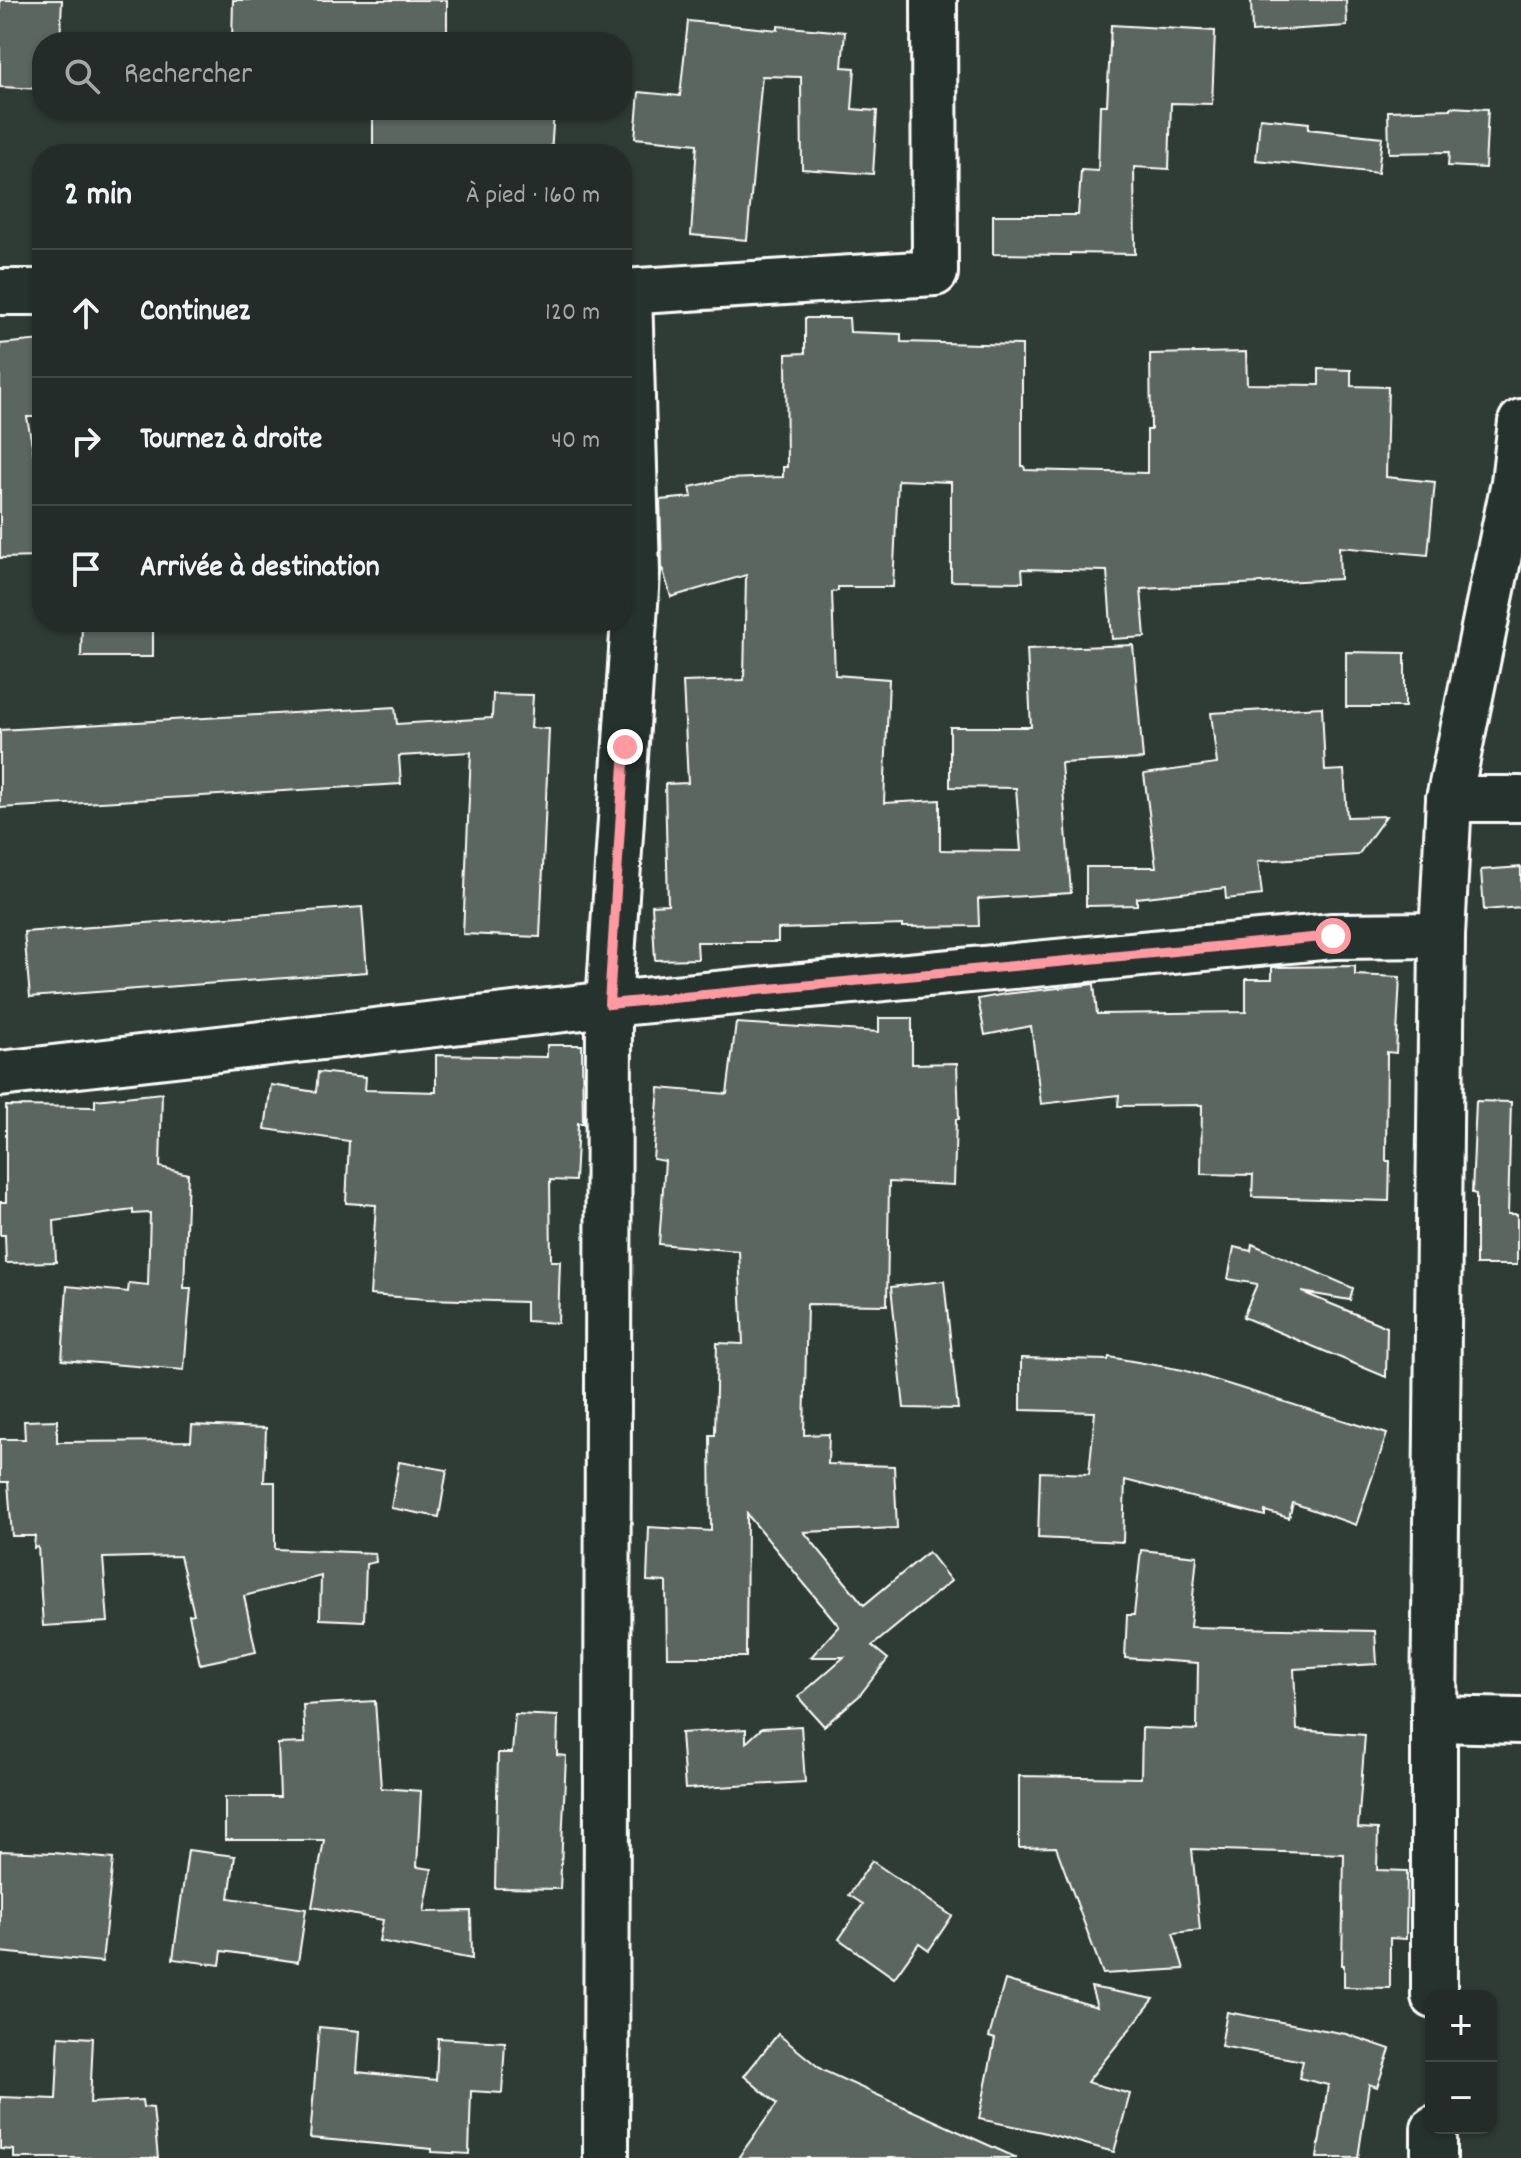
<!DOCTYPE html>
<html lang="fr">
<head>
<meta charset="utf-8">
<style>
	:root { --surface:#232c28; --page:#2f3834; --text:#f1f3f6; --muted:#a3a7a8; --line:#404845 }
	body { margin:0; font-family:Dekko,sans-serif; background:var(--page); color:var(--text) }
	.controls { position:absolute; right:24px; bottom:24px; display:grid; overflow:hidden; border-radius:16px; box-shadow:0 2px 6px #0004 }
	.controls button { width:72px; height:72px; display:grid; place-items:center; padding:0; border:0; border-bottom:2px solid var(--line); background:var(--surface); color:var(--text); font:40px sans-serif }
	.stop { position:absolute; width:24px; height:24px; margin:-18px; border:6px solid #ff9aa2; border-radius:50%; background:#fff }
	.stop.end { background:#ff9aa2; border-color:#fff; box-shadow:0 2px 8px #0008 }
	.list { margin:0; padding:0; list-style:none }
	h2 { display:flex; justify-content:space-between; align-items:center; height:104px; margin:0; padding:0 32px; font-size:34px }
	h2 small { font-size:26px; font-weight:400; color:var(--muted) }
	.list li { display:grid; grid-template-columns:52px 1fr auto; gap:24px; align-items:center; box-sizing:border-box; height:128px; padding:0 32px; border-top:2px solid var(--line) }
	.list b { display:block; font-size:30px; white-space:nowrap }
	.list em { font-size:26px; font-style:normal; color:var(--muted) }
	.icon { flex:none; width:44px; height:44px; fill:none; stroke:currentColor; stroke-width:2; stroke-linecap:round; stroke-linejoin:round }
	.map { position:relative; flex:none; width:1521px; height:2158px; overflow:hidden }
	.search { position:absolute; background:var(--surface); box-shadow:0 2px 6px #0004; left:32px; top:32px; width:600px; height:88px; display:flex; align-items:center; gap:20px; box-sizing:border-box; padding:0 28px; border-radius:32px; color:var(--muted); font-size:30px }
	.panel { position:absolute; background:var(--surface); box-shadow:0 2px 6px #0004; left:32px; top:144px; width:600px; height:488px; border-radius:32px }
	.map>svg:first-child { display:block }
</style>
</head>
<body>
<div class="map">
<svg width="1521" height="2158" viewBox="0 0 1521 2158">
	<rect width="100%" height="100%" fill="#2f3b35"/>
	<filter id="ink" filterUnits="userSpaceOnUse"><feTurbulence type="fractalNoise" baseFrequency=".0125" numOctaves="2"/><feDisplacementMap in="SourceGraphic" scale="16" xChannelSelector="R" yChannelSelector="G"/><feConvolveMatrix kernelMatrix="1 2 1 2 8 2 1 2 1" color-interpolation-filters="sRGB"/></filter>
	<g filter="url(#ink)">
		<!-- building -->
		<g fill="#5b6661" stroke="#fff" stroke-width="2">
			<polygon points="0,0 62,0 60,42 42,42 42,89 0,87"/>
			<polygon points="233,0 447,0 447,42 232,42"/>
			<polygon points="1251,0 1346,0 1347,26 1252,32"/>
			<polygon points="688,21 778,30 778,26 845,32 842,67 855,68 852,109 877,111 873,174 802,169 801,77 762,76 747,240 691,235 697,144 635,138 639,92 680,96"/>
			<polygon points="1111,25 1215,31 1212,104 1171,103 1169,169 1134,167 1135,254 1070,253 1070,255 993,254 993,215 1078,215 1081,170 1098,171 1100,105 1107,105"/>
			<polygon points="1451,107 1488,109 1485,168 1448,166 1449,152 1389,153 1388,111 1451,109"/>
			<polygon points="373,110 554,110 551,154 373,154"/>
			<polygon points="1260,118 1309,123 1308,129 1382,137 1378,173 1256,160"/>
			<polygon points="805,318 849,318 850,332 901,334 901,342 1022,345 1022,466 1024,466 1025,470 1147,473 1147,430 1151,430 1150,354 1246,352 1247,384 1319,385 1319,369 1351,370 1351,386 1388,387 1386,477 1435,482 1428,555 1339,547 1340,579 1141,589 1145,637 1112,639 1107,571 1022,569 1023,582 951,581 951,482 898,480 893,587 838,587 838,591 832,592 835,675 889,679 884,803 940,800 940,850 1021,851 1016,788 950,787 950,727 1031,727 1027,649 1133,645 1143,759 1061,763 1071,893 978,899 979,926 903,927 903,925 778,929 778,942 697,942 698,959 655,960 652,905 668,904 665,784 688,783 683,682 744,680 746,575 671,597 662,567 660,500 692,497 690,487 727,479 783,477 783,467 787,467 786,354 805,353"/>
			<polygon points="42,340 42,417 27,417 36,467 38,557 0,558 0,344"/>
			<polygon points="82,622 153,622 153,657 81,657"/>
			<polygon points="1346,652 1405,653 1405,707 1346,707"/>
			<polygon points="493,694 533,695 531,728 549,729 540,937 463,934 471,752 399,756 401,784 0,808 0,730 395,707 397,724 492,718"/>
			<polygon points="1322,707 1325,771 1344,770 1347,817 1386,816 1358,855 1258,861 1262,895 1226,899 1225,888 1137,898 1137,905 1086,906 1086,867 1156,867 1144,774 1217,764 1211,713"/>
			<polygon points="1521,867 1521,907 1484,910 1481,870"/>
			<polygon points="362,907 367,972 30,997 24,932"/>
			<polygon points="1355,966 1355,975 1400,977 1396,1053 1387,1052 1386,1161 1390,1161 1389,1201 1252,1197 1253,1175 1201,1174 1202,1105 1118,1106 1119,1095 1041,1104 1031,1026 985,1035 978,999 1005,994 1094,984 1097,1014 1246,1012 1246,979 1272,979 1272,967"/>
			<polygon points="879,1018 912,1018 912,1064 957,1063 959,1119 956,1119 954,1185 889,1182 887,1305 807,1304 804,1435 829,1434 828,1464 894,1466 897,1528 804,1532 864,1605 928,1552 951,1581 872,1646 888,1659 859,1696 824,1726 798,1697 844,1657 811,1657 839,1626 747,1514 746,1657 667,1657 666,1582 647,1581 649,1527 711,1531 710,1435 715,1435 717,1343 743,1344 739,1251 659,1244 665,1161 653,1159 659,1088 727,1094 736,1023 879,1032"/>
			<polygon points="547,1045 582,1045 583,1123 578,1123 575,1181 550,1180 551,1261 560,1261 558,1323 526,1321 526,1302 427,1299 370,1295 376,1205 346,1203 349,1141 265,1129 271,1085 316,1092 318,1072 366,1077 365,1090 436,1092 436,1055 547,1057"/>
			<polygon points="162,1093 160,1167 188,1174 184,1288 191,1288 184,1370 62,1360 67,1286 128,1292 129,1283 148,1285 150,1213 133,1214 133,1210 54,1221 56,1262 6,1263 5,1235 0,1235 0,1202 6,1202 6,1106 95,1107 95,1100"/>
			<polygon points="1476,1101 1511,1102 1508,1214 1517,1214 1517,1265 1476,1265 1476,1194 1472,1193"/>
			<polygon points="1252,1244 1353,1288 1350,1300 1302,1292 1387,1327 1386,1377 1243,1317 1257,1284 1228,1279 1234,1247 1251,1251"/>
			<polygon points="944,1281 958,1409 904,1408 891,1287"/>
			<polygon points="1109,1357 1183,1370 1387,1434 1356,1525 1293,1503 1289,1518 1265,1511 1265,1516 1125,1480 1123,1542 1038,1538 1040,1472 1089,1474 1095,1412 1021,1410 1021,1358 1108,1360"/>
			<polygon points="57,1420 57,1442 191,1441 192,1425 266,1428 264,1482 275,1482 275,1549 375,1553 376,1562 366,1564 364,1621 320,1619 321,1576 244,1596 256,1652 200,1664 189,1615 194,1614 180,1556 103,1558 108,1622 43,1626 38,1547 34,1548 35,1536 12,1536 8,1482 0,1482 0,1439 25,1439 24,1421"/>
			<polygon points="399,1462 447,1470 439,1517 391,1508"/>
			<polygon points="1141,1550 1197,1556 1190,1627 1375,1631 1377,1664 1294,1669 1297,1730 1365,1735 1358,1828 1378,1829 1377,1870 1407,1871 1406,1939 1390,1938 1390,1988 1344,1987 1344,1965 1342,1965 1344,1854 1192,1849 1200,1930 1173,1933 1184,1969 1103,1974 1056,1847 1019,1848 1019,1776 1141,1778 1142,1728 1197,1730 1198,1663 1125,1658 1127,1615 1134,1615"/>
			<polygon points="375,1701 381,1788 421,1791 417,1867 432,1869 424,1912 471,1911 472,1959 379,1941 383,1920 312,1907 324,1840 225,1840 225,1797 280,1797 278,1744 305,1743 303,1705"/>
			<polygon points="515,1714 558,1716 557,1755 566,1756 560,1889 495,1888 498,1753 512,1753"/>
			<polygon points="801,1726 805,1782 685,1789 681,1733 746,1729 746,1743 762,1728"/>
			<polygon points="188,1850 235,1856 229,1898 306,1909 298,1962 222,1951 220,1965 173,1959"/>
			<polygon points="0,1851 54,1853 113,1859 102,1962 0,1952"/>
			<polygon points="872,1861 952,1916 929,1950 919,1943 894,1978 839,1939 863,1904 849,1895"/>
			<polygon points="1005,1980 1097,2007 1091,1987 1154,1999 1087,2082 1130,2094 1114,2152 1042,2132 979,2119 995,2039 989,2037"/>
			<polygon points="1227,2012 1346,2034 1390,2049 1377,2087 1369,2084 1358,2158 1317,2158 1328,2085 1299,2078 1303,2061 1221,2046"/>
			<polygon points="319,2027 360,2031 357,2072 436,2080 438,2038 505,2042 502,2093 471,2091 469,2154 432,2152 432,2149 310,2138"/>
			<polygon points="778,2034 822,2070 1017,2158 738,2158 777,2104 744,2076"/>
			<polygon points="59,2036 93,2038 90,2103 142,2100 143,2107 153,2108 158,2158 14,2158 14,2150 0,2149 0,2097 56,2099"/>
		</g>
		<g fill="none" stroke-linecap="round" stroke-linejoin="round">
			<!-- minor casing -->
			<g stroke="#fff" stroke-width="50">
				<g id="minor">
					<polyline points="0,292 42,292"/>
					<polyline points="622,292 935,273 934,0"/>
					<polyline points="1449,799 1514,482 1521,422"/>
					<polyline points="0,1074 609,1004 1333,936 1442,935 1449,799 1521,799"/>
					<polyline points="1434,1719 1521,1721"/>
					<polyline points="1434,1996 1434,1719 1442,935"/>
					<polyline points="606,2158 609,1004 637,573 629,292"/>
					<polyline points="1434,2158 1434,2128"/>
				</g>
			</g>
			<!-- minor -->
			<use href="#minor" stroke="#26332d" stroke-width="44"/>
		</g>
	</g>
	<g fill="none" stroke-linecap="round" stroke-linejoin="round" filter="url(#ink)">
		<!-- route -->
		<polyline stroke="#ff9aa2" stroke-width="10" points="625,747 609,1004 1333,936"/>
	</g>
</svg>
<div class="controls">
<button>+</button>
<button>−</button>
</div>
<div class="stop" style="left:1333px;top:936px"></div>
<div class="stop end" style="left:625px;top:747px"></div>
<div class="search"><svg class="icon" aria-label="search" viewBox="0 0 24 24"><circle cx="10" cy="10" r="6"/><path d="M15 15l6 6"/></svg>Rechercher</div>
<section class="panel">
<h2>2 min<small>À pied · 160 m</small></h2>
<ul class="list">
<li><svg class="icon" aria-label="ahead" viewBox="0 0 24 24"><path d="M12 20V5M6 11l6-6 6 6"/></svg><div><b>Continuez</b></div><em>120 m</em></li>
<li><svg class="icon" aria-label="right" viewBox="0 0 24 24"><path d="M7 20v-9h11M14 6l5 5-5 5"/></svg><div><b>Tournez à droite</b></div><em>40 m</em></li>
<li><svg class="icon" aria-label="arrive" viewBox="0 0 24 24"><path d="M6 21V4h12l-3 4 3 4H6"/></svg><div><b>Arrivée à destination</b></div></li>
</ul>
</section>
</div>
</body>
</html>
